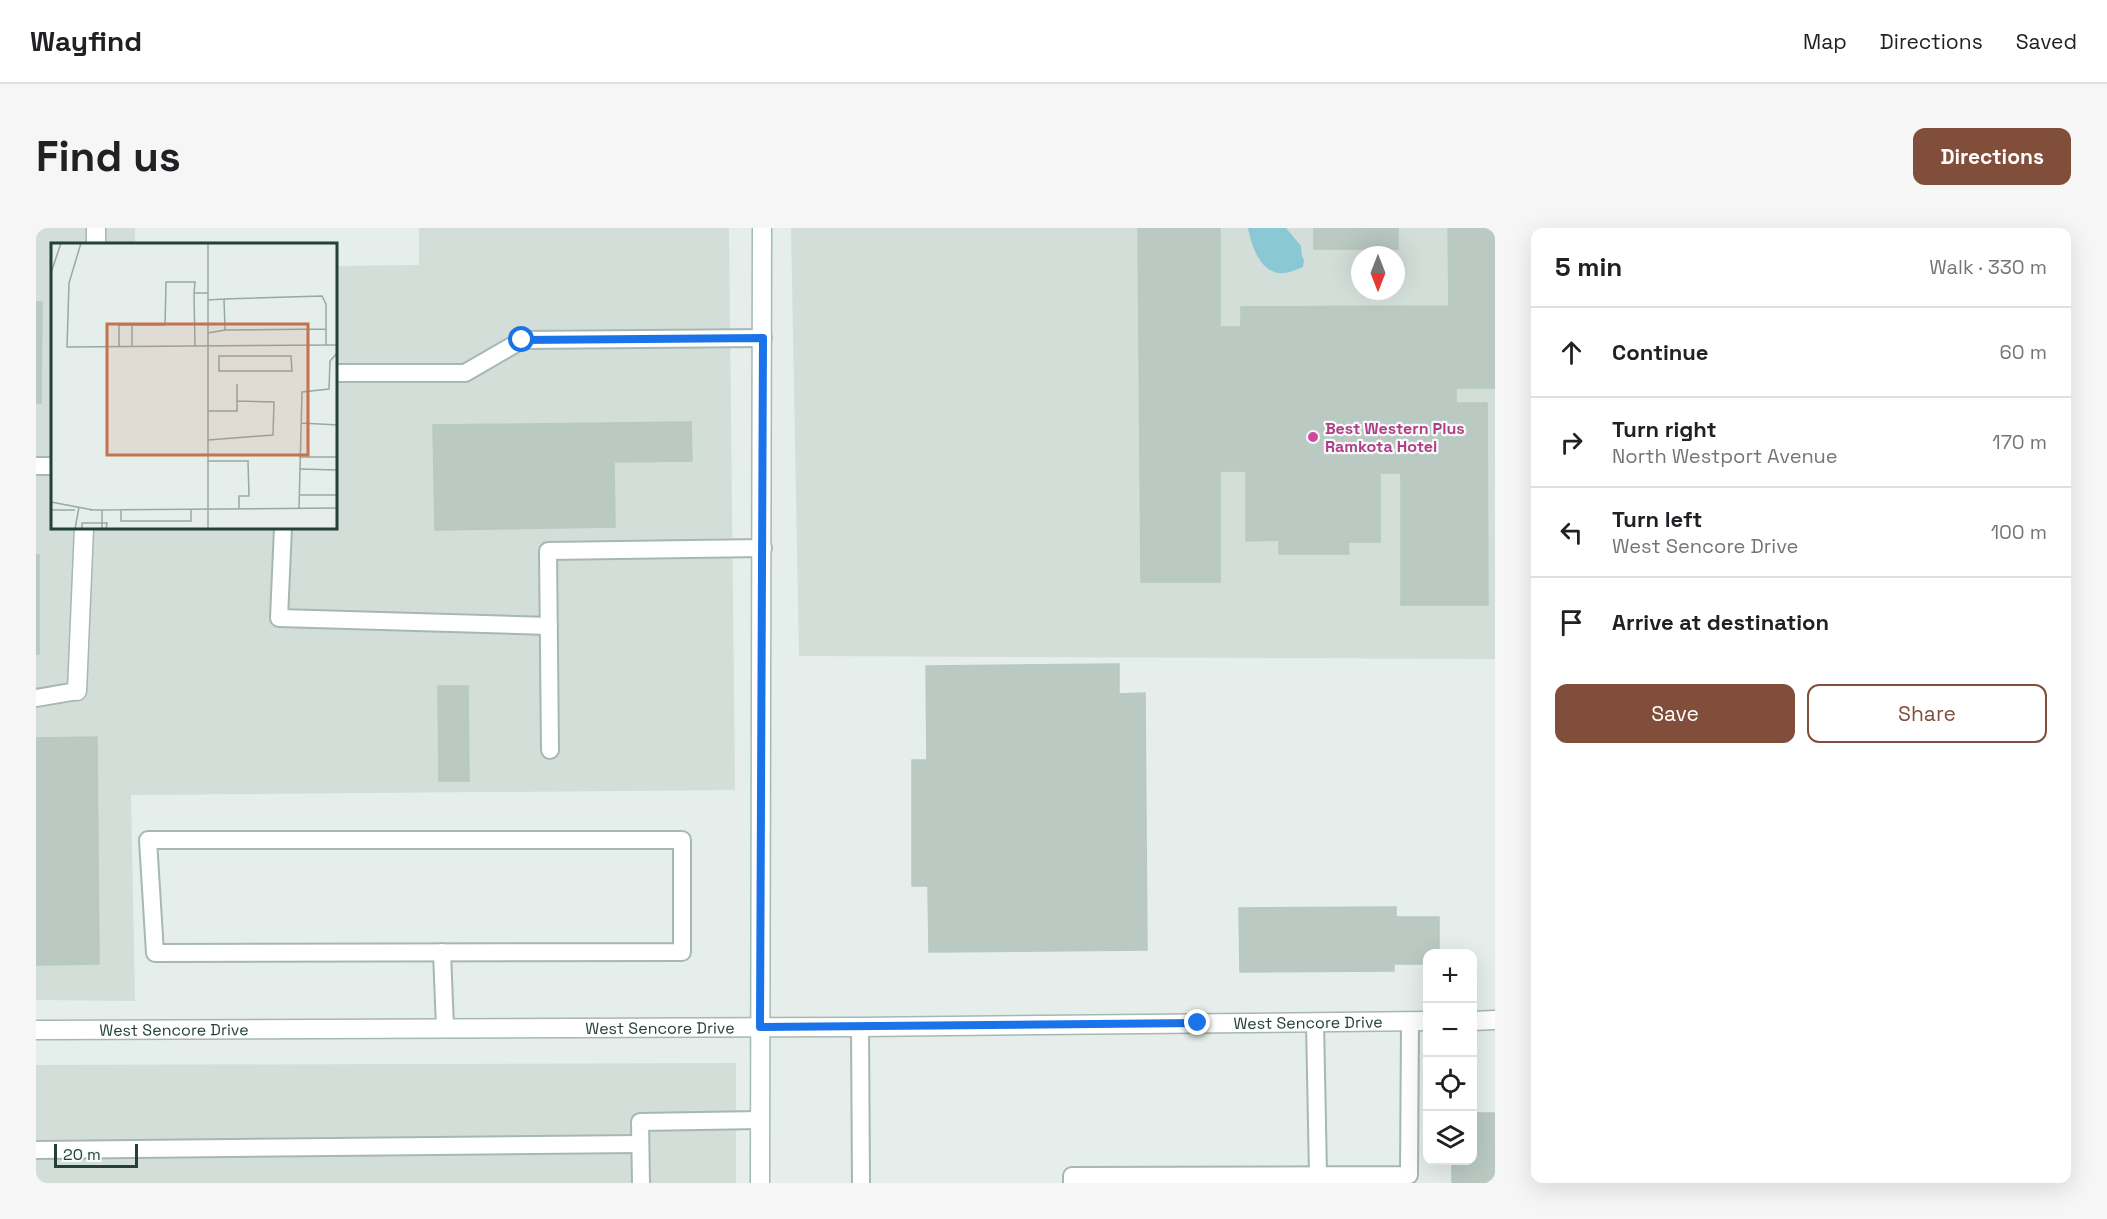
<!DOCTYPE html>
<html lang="en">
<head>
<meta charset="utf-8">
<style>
	:root { --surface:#fff; --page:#f6f6f6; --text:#202124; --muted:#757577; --line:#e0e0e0; --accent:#814e3c }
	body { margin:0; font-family:"Space Grotesk",sans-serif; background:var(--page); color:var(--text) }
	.controls { position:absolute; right:18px; bottom:18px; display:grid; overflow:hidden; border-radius:12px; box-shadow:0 6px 24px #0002 }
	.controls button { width:54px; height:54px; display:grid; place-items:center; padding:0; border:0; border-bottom:2px solid var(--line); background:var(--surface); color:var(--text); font:30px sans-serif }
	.compass { position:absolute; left:1315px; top:18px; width:54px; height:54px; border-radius:50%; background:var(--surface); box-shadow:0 6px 24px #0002; rotate:180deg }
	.scale { position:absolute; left:18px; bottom:15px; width:84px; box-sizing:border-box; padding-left:6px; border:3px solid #23413a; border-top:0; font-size:16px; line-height:21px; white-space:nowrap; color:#23413a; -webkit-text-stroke:4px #f6faf8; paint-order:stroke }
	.stop { position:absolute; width:18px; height:18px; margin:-14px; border:4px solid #1a73e8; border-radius:50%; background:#fff }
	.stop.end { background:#1a73e8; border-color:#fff; box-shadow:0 2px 6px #0008 }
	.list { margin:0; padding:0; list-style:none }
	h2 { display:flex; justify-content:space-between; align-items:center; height:78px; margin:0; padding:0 24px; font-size:26px }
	h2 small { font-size:20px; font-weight:400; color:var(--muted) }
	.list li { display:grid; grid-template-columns:39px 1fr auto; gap:18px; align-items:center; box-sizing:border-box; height:90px; padding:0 24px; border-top:2px solid var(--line) }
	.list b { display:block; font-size:22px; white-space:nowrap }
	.list p { margin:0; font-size:20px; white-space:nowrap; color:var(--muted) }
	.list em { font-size:20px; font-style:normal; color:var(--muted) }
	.actions { display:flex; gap:12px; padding:18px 24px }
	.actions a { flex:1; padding:14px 0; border:2px solid var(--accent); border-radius:12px; text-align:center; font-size:21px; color:var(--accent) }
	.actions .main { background:var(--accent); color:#fff }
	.icon { flex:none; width:33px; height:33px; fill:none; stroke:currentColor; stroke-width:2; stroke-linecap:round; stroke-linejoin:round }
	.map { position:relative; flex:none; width:1459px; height:955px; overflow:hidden; border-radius:12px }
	header { display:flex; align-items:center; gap:36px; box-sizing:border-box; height:84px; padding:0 30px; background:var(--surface); border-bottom:2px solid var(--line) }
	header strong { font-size:28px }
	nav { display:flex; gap:33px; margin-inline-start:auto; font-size:21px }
	.intro { display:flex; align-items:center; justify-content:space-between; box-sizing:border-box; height:144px; padding:0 36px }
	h1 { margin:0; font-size:42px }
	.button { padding:15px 27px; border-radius:12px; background:var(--accent); color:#fff; font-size:21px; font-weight:700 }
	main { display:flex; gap:36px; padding:0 36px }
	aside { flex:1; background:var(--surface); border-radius:12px; box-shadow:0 6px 24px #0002 }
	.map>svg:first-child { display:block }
</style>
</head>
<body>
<header>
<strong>Wayfind</strong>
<nav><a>Map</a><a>Directions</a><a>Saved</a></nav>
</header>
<div class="intro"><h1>Find us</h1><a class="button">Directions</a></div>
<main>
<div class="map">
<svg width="1459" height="955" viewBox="0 0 1459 955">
	<rect width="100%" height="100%" fill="#e5eeea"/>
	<!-- built -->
	<g fill="#d3ded9" fill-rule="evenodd">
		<polygon points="0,0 99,0 99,16 16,16 16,300 300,300 300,38 383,37 383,0 693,0 699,562 95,567 99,773 0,772"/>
		<path d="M 755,0 L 1459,0 L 1459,431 L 763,428 ZM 1324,27 L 1360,27 L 1360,63 L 1324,63 Z"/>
		<polygon points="700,835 700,955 0,955 0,837"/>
	</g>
	<!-- water -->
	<path fill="#8bc8d5" d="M 1212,0 L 1250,0 L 1265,18 L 1266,28 L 1268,32 L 1267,39 C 1260,42 1251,46 1243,45 C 1224,43 1215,17 1212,0 Z"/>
	<!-- building -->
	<g fill="#bacac3" stroke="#b7c9c2" stroke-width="1.5">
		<polygon points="1102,0 1184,0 1184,99 1205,99 1205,79 1413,78 1412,0 1459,0 1459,160 1420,160 1420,175 1451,175 1452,377 1365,377 1365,245 1344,245 1344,314 1312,314 1313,326 1243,326 1243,312 1210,313 1210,243 1184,243 1184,354 1105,354"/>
		<rect x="1278" y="0" width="84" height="21"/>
		<polygon points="0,74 6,74 5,175 0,175"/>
		<polygon points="655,194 656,233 578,234 579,299 399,302 397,197"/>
		<rect x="0" y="327" width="3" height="99"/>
		<polygon points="1083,436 1083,466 1109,465 1111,722 893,724 892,658 876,658 876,532 891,532 890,438"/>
		<polygon points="402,458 432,458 433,553 403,553"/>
		<polygon points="61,509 63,736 0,737 0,510"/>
		<polygon points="1360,679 1360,689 1403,689 1403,726 1392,726 1392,736 1358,736 1358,743 1204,744 1203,680"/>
		<polygon points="1436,885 1459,885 1459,955 1416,955 1416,932 1436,932"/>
	</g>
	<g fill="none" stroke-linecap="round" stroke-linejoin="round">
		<!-- service casing -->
		<g stroke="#a7b7b2" stroke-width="20">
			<g id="service">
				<polyline points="300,145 429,145 486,112 727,110"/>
				<polyline points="0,238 16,238"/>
				<polyline points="247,300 243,390 513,398"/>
				<polyline points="0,470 41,463"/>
				<polyline points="514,522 512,323 727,320"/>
				<polygon points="112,612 646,612 646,724 119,725"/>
				<polyline points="406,724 409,800"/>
				<polyline points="1279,794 1282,947"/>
				<polyline points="824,799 825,955"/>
				<polyline points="0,922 604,916"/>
				<polyline points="605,955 604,894 724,892"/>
				<polyline points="1036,955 1036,948 1373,947 1374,793"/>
			</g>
		</g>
		<!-- minor casing -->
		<g stroke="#a7b7b2" stroke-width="21">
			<g id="minor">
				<polyline points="60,16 60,0"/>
				<polyline points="41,463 48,300"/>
				<polyline points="1436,793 1459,792"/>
				<path id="s1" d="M 0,802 L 824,799 L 1392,793"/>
			</g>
		</g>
		<!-- secondary casing -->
		<g stroke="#a3bbb3" stroke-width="21">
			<polyline id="secondary" points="724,955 726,0"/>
		</g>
		<!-- service -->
		<use href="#service" stroke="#fff" stroke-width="16"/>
		<!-- minor -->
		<use href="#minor" stroke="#fff" stroke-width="18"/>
		<!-- secondary -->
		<use href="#secondary" stroke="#fff" stroke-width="18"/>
	</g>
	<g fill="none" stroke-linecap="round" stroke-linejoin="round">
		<!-- route -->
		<polyline stroke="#1a73e8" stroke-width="8" points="486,112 727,110 724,799 1162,795"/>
	</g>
	<!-- markers -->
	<circle fill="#d1479c" stroke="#f6faf8" stroke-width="2" cx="1277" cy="209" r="6"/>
	<g text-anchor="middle" stroke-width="4.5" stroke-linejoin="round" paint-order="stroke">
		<!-- hotel labels -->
		<g font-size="16" font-weight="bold" fill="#b23c85" stroke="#f6faf8" text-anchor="start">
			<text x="1289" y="206">Best Western Plus<tspan x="1289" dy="18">Ramkota Hotel</tspan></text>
		</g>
		<!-- street labels -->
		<g font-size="16" fill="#23413a" stroke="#f6faf8">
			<text dy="6" stroke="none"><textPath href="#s1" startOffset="1272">West Sencore Drive</textPath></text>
			<text dy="6" stroke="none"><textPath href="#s1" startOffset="624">West Sencore Drive</textPath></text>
			<text dy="6" stroke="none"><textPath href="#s1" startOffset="138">West Sencore Drive</textPath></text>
		</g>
	</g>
	<!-- overview -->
	<g transform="translate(15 15)">
		<rect width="286" height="286" fill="#e5eeea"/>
		<path fill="none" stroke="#97a9a4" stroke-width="1.5" d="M 30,0 L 18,40 L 16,104 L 287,102M 0,30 L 10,0M 173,56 L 271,53 L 275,61 L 275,102M 157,57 L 173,56 L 174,87 L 157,90M 81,82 L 81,103M 174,87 L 275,86M 68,103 L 68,82 L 114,82 L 115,39 L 144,39 L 143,50M 144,103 L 143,50 L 157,50M 168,113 L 240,113 L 241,128 L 168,128 ZM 157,168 L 186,168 L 186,141M 250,180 L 287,182M 157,197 L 222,192 L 223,159 L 186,158M 248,214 L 287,214M 157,218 L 197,218 L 198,253 L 188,253 L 188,266M 248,226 L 287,227M 248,252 L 287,252M 0,259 L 42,267M 248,265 L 251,149 L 278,146 L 279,118 L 287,109M 70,266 L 70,278 L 140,278 L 140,266M 0,267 L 24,267M 39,267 L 287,265M 51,267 L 51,286M 24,286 L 28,264M 31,286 L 31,280 L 56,280 L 55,286M 157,286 L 157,0"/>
		<path fill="#c27352" fill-opacity="0.15" stroke="#c27352" stroke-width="3" d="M 56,81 L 257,81 L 257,212 L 56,212 Z"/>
		<rect width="286" height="286" fill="none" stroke="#23413a" stroke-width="3"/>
	</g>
</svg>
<div class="controls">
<button>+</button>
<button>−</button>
<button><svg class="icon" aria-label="locate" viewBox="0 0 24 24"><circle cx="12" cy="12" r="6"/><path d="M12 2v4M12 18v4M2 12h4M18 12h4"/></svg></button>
<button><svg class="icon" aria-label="layers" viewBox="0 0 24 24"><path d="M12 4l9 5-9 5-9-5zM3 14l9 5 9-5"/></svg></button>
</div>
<svg class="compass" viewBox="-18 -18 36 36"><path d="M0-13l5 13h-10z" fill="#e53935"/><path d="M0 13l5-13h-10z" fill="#757577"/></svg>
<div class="scale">20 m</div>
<div class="stop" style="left:486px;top:112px"></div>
<div class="stop end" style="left:1162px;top:795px"></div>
</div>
<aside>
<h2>5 min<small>Walk · 330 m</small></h2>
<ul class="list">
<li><svg class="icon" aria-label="ahead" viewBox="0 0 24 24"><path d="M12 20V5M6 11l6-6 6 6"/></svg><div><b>Continue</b></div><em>60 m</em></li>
<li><svg class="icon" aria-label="right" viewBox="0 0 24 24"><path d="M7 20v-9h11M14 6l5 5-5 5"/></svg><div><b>Turn right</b><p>North Westport Avenue</p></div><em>170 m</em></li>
<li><svg class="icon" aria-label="left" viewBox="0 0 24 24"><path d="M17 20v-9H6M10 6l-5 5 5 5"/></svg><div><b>Turn left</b><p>West Sencore Drive</p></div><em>100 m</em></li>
<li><svg class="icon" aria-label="arrive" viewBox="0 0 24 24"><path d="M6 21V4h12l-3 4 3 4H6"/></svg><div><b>Arrive at destination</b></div></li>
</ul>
<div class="actions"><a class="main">Save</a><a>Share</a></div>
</aside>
</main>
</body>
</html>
